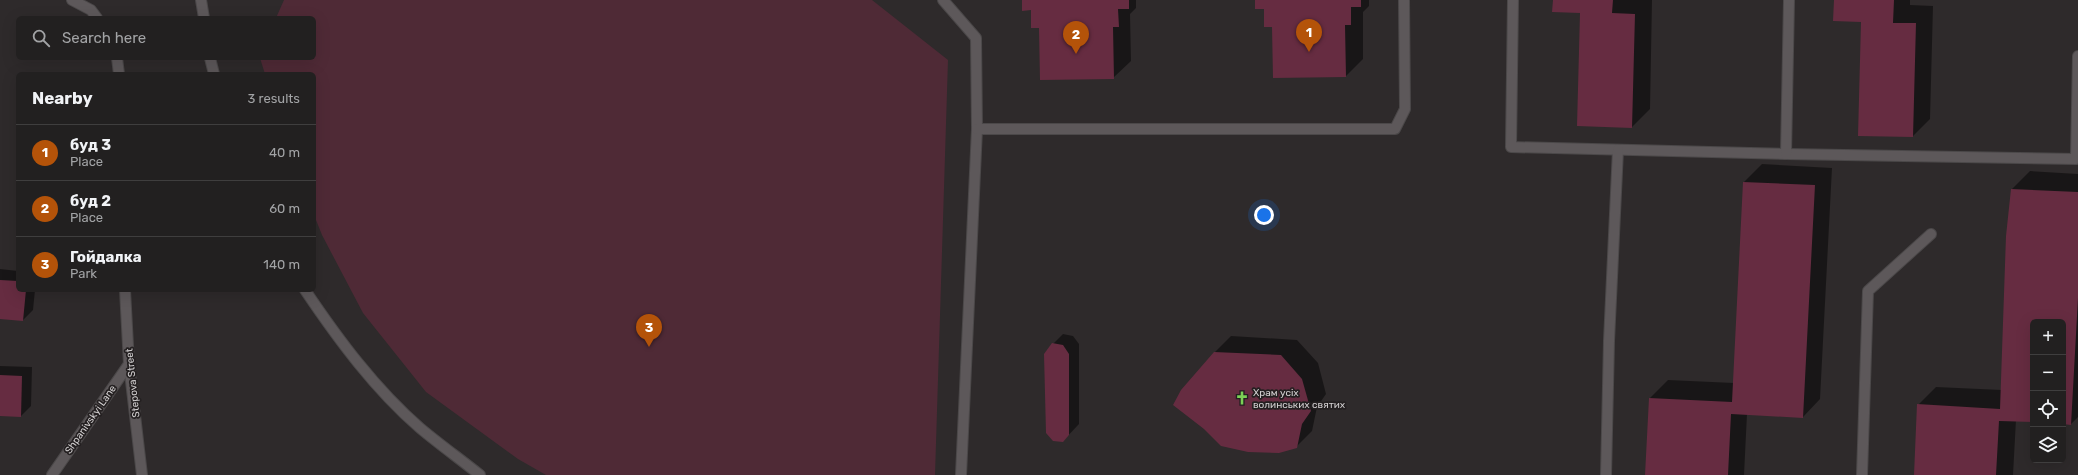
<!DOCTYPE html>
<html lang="en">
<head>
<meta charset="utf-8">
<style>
	:root { --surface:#222020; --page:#2a2829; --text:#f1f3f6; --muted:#a2a3a5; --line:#3f3e3e; --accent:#b45309 }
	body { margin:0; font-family:Rubik,sans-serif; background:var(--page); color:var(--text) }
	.controls { position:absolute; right:12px; bottom:12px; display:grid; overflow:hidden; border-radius:6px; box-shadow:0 4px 16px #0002 }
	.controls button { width:36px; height:36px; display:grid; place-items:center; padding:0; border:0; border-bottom:1px solid var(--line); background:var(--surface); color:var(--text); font:20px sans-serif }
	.you { position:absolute; left:1264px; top:215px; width:14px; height:14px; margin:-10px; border:3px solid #fff; border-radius:50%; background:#1a73e8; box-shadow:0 0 0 6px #1a73e833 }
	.badge { display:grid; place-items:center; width:26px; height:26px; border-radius:50%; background:var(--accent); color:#fff; font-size:13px; font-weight:700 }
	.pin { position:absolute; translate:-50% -33px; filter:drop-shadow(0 1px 2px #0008) }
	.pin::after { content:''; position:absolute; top:21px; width:14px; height:12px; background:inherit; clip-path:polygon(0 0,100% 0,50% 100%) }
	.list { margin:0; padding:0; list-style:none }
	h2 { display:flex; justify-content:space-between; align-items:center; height:52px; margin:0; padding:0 16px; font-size:17px }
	h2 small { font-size:13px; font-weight:400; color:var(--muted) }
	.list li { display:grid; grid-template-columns:26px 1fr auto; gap:12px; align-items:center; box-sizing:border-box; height:56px; padding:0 16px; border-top:1px solid var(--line) }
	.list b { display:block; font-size:15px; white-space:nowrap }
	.list p { margin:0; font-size:13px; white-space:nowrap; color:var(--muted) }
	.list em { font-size:13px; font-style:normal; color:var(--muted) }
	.icon { flex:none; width:22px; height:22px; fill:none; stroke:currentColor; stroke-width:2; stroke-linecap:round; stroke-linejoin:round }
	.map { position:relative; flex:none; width:2078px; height:475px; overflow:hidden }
	.search { position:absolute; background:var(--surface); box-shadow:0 4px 16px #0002; left:16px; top:16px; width:300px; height:44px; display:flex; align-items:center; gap:10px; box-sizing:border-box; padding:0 14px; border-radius:6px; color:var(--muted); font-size:15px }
	.panel { position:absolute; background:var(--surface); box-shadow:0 4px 16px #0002; left:16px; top:72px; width:300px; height:220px; border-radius:6px }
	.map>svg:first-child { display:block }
</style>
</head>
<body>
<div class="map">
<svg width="2078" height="475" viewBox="0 0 2078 475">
	<rect width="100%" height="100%" fill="#2e2a2b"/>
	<!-- green -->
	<polygon fill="#4f2a36" points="284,0 872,0 948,60 935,475 546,475 518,459 426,392 363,313 322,235 314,215 314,74 265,74 260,58 314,58 314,18 276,18"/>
	<!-- shadow -->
	<g fill="#0007">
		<polygon points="1023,0 1136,0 1136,8 1130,14 1131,61 1113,78 1040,27 1032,9"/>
		<polygon points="1256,0 1369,0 1369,6 1363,12 1363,59 1346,76 1273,26 1265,8"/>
		<polygon points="1554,0 1652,0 1650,109 1632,127 1581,12"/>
		<polygon points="1835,0 1910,0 1910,5 1933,6 1930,119 1913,136 1862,21"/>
		<polygon points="1762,164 1832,168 1820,399 1803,417 1747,414 1744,475 1646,475 1650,398 1668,380 1734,383 1744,182"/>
		<polygon points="2030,171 2078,174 2078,417 2071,424 2063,423 2063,322 2033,322 2033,421 2016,420 2013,475 1915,475 1918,405 1936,387 2002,390 2012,189"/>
		<polygon points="0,269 18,271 18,290 35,290 33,310 23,320 0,318"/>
		<polygon points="1063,334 1073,336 1079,344 1079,424 1063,441 1053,344"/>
		<polygon points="1231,336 1297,340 1318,363 1326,394 1317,407 1312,431 1296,447 1215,352"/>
		<polygon points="0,366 32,367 31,406 21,416 0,415"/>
	</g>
	<!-- building -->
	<g fill="#662c41">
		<polygon points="1022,0 1129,0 1129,9 1118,9 1119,27 1113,27 1114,79 1040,80 1039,28 1031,28 1031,10 1022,11"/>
		<polygon points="1255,0 1361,0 1361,7 1351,7 1351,25 1345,25 1346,77 1273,78 1272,27 1264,27 1264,9 1255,9"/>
		<polygon points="1553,0 1613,0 1612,13 1635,14 1632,128 1577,126 1580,13 1552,12"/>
		<polygon points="1834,0 1894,0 1893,23 1916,23 1913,137 1858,136 1861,22 1833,21"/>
		<polygon points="1743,182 1815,185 1803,418 1731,414 1728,475 1645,475 1649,398 1732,402"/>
		<polygon points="2011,189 2078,192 2078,298 2071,425 2063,424 2063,322 2033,322 2033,422 1999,421 1996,475 1914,475 1917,404 2000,409 2006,236"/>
		<polygon points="0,280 18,281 18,290 26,290 23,321 0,319"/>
		<polygon points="1052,343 1063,345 1069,354 1069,435 1063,442 1053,441 1046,433 1044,354"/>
		<polygon points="1214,352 1281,355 1302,379 1311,411 1302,424 1297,448 1279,453 1248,452 1221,446 1204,429 1173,405 1181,390"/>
		<polygon points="0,375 22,376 21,417 0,416"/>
	</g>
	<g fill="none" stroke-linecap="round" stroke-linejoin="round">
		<!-- minor casing -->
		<g stroke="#4b4849" stroke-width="12">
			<g id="minor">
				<polyline points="72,0 91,10 97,18"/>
				<polyline points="201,0 204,18"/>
				<polyline points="943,0 976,38 977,129 961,475"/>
				<polyline points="1513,0 1511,147 1786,154 2076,159 2078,56"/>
				<polyline points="117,58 119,74"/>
				<polyline points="210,58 214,74"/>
				<polyline points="977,129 1395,129 1405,109 1404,0"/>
				<polyline points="1786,154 1789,0"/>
				<polyline points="125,290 129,364 142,475"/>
				<path d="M 305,290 C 338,339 375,389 420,428 C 439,444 460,459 480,475"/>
				<polyline points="52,475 129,364"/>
				<polyline points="1606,475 1609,341 1618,150"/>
				<polyline points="1862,475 1868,291 1931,234"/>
			</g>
		</g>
		<!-- minor -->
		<use href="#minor" stroke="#5d585a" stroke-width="10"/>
	</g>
	<!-- icons -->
	<defs>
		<g id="church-bare" transform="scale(1.08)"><path d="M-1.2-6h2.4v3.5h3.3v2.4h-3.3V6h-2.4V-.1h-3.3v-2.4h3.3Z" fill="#7bd156" stroke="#242021" stroke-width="2.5" paint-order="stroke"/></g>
	</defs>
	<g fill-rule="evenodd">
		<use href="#church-bare" x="1242" y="398"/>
	</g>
	<g text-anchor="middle" stroke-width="3.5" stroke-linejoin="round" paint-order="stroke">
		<!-- street labels -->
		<g font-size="10" fill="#d4d1d2" stroke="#242021">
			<text transform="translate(132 383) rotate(-96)" y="4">Stepova Street</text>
			<text transform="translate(90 419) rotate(-55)" y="4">Shpanivskyi Lane</text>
		</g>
		<!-- poi labels -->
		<g font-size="10" fill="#d4d1d2" stroke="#242021" text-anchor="start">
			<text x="1253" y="396">Храм усіх<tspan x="1253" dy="12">волинських святих</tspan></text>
		</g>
	</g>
</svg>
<div class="controls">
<button>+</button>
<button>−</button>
<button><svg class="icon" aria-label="locate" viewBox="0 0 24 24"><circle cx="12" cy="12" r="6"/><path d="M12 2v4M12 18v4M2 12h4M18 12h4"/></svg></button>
<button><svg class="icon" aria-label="layers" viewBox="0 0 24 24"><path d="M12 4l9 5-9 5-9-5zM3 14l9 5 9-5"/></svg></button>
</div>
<div class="you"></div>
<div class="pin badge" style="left:1309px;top:52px">1</div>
<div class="pin badge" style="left:1076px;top:54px">2</div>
<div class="pin badge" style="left:649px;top:347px">3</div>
<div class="search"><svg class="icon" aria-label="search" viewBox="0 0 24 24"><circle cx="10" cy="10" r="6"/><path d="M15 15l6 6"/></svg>Search here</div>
<section class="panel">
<h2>Nearby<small>3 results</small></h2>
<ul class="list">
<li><span class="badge">1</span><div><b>буд 3</b><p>Place</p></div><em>40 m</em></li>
<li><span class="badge">2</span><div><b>буд 2</b><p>Place</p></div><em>60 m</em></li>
<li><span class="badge">3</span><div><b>Гойдалка</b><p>Park</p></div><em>140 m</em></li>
</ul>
</section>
</div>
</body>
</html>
